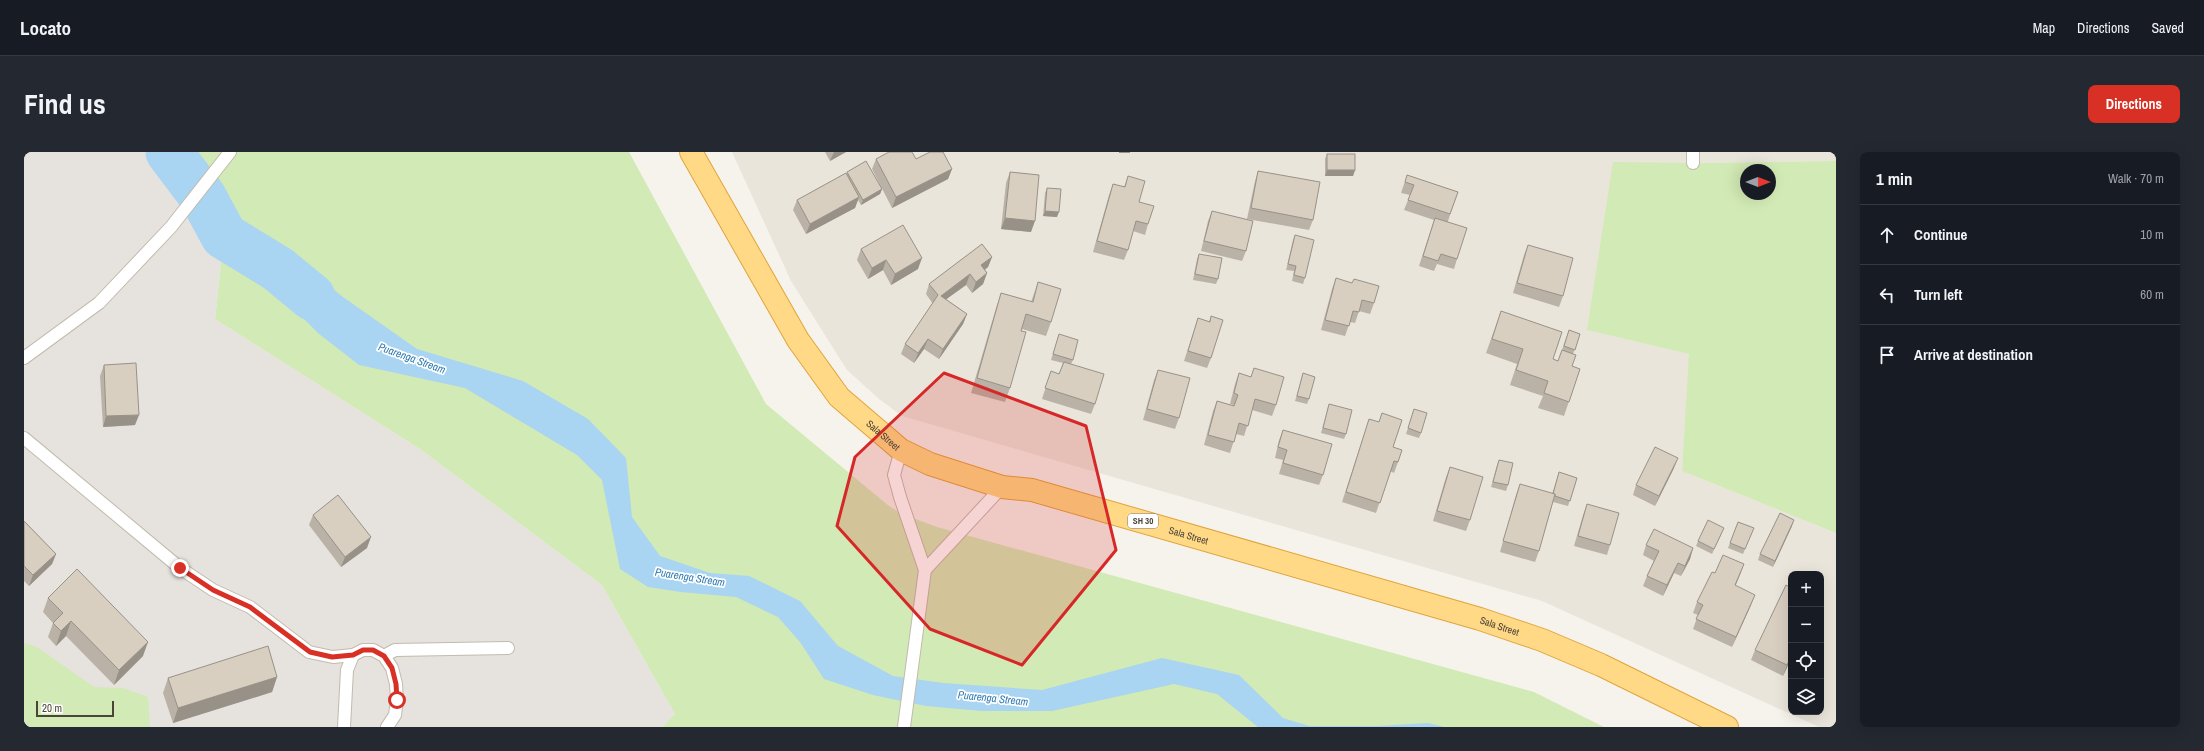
<!DOCTYPE html>
<html lang="en">
<head>
<meta charset="utf-8">
<style>
	:root { --surface:#171b24; --page:#242831; --text:#f1f3f6; --muted:#9ea1a6; --line:#363941; --accent:#d93025 }
	body { margin:0; font-family:"Archivo Narrow",sans-serif; background:var(--page); color:var(--text) }
	.controls { position:absolute; right:12px; bottom:12px; display:grid; overflow:hidden; border-radius:8px; box-shadow:0 4px 16px #0002 }
	.controls button { width:36px; height:36px; display:grid; place-items:center; padding:0; border:0; border-bottom:1px solid var(--line); background:var(--surface); color:var(--text); font:20px sans-serif }
	.compass { position:absolute; left:1716px; top:12px; width:36px; height:36px; border-radius:50%; background:var(--surface); box-shadow:0 4px 16px #0002; rotate:90deg }
	.scale { position:absolute; left:12px; bottom:10px; width:78px; box-sizing:border-box; padding-left:4px; border:2px solid #4b4439; border-top:0; font-size:11px; line-height:14px; white-space:nowrap; color:#4b4439; -webkit-text-stroke:3px #fff; paint-order:stroke }
	.stop { position:absolute; width:12px; height:12px; margin:-9px; border:3px solid #d93025; border-radius:50%; background:#fff }
	.stop.end { background:#d93025; border-color:#fff; box-shadow:0 1px 4px #0008 }
	.list { margin:0; padding:0; list-style:none }
	h2 { display:flex; justify-content:space-between; align-items:center; height:52px; margin:0; padding:0 16px; font-size:17px }
	h2 small { font-size:13px; font-weight:400; color:var(--muted) }
	.list li { display:grid; grid-template-columns:26px 1fr auto; gap:12px; align-items:center; box-sizing:border-box; height:60px; padding:0 16px; border-top:1px solid var(--line) }
	.list b { display:block; font-size:15px; white-space:nowrap }
	.list em { font-size:13px; font-style:normal; color:var(--muted) }
	.icon { flex:none; width:22px; height:22px; fill:none; stroke:currentColor; stroke-width:2; stroke-linecap:round; stroke-linejoin:round }
	.map { position:relative; flex:none; width:1812px; height:575px; overflow:hidden; border-radius:8px }
	header { display:flex; align-items:center; gap:24px; box-sizing:border-box; height:56px; padding:0 20px; background:var(--surface); border-bottom:1px solid var(--line) }
	header strong { font-size:19px }
	nav { display:flex; gap:22px; margin-inline-start:auto; font-size:14px }
	.intro { display:flex; align-items:center; justify-content:space-between; box-sizing:border-box; height:96px; padding:0 24px }
	h1 { margin:0; font-size:28px }
	.button { padding:10px 18px; border-radius:8px; background:var(--accent); color:#fff; font-size:14px; font-weight:700 }
	main { display:flex; gap:24px; padding:0 24px }
	aside { flex:1; background:var(--surface); border-radius:8px; box-shadow:0 4px 16px #0002 }
	.map>svg:first-child { display:block }
</style>
</head>
<body>
<header>
<strong>Locato</strong>
<nav><a>Map</a><a>Directions</a><a>Saved</a></nav>
</header>
<div class="intro"><h1>Find us</h1><a class="button">Directions</a></div>
<main>
<div class="map">
<svg width="1812" height="575" viewBox="0 0 1812 575">
	<rect width="100%" height="100%" fill="#f6f3ec"/>
	<!-- residential -->
	<path fill="#eae5da" fill-rule="evenodd" d="M 708,0 L 1812,0 L 1812,9 L 1669,11 L 1564,178 L 1666,202 L 1658,319 L 1812,381 L 1812,575 L 1795,575 L 1518,449 L 878,264 L 855,247 L 823,218 L 767,129 ZM 1767,422 L 1797,422 L 1797,560 L 1767,560 Z"/>
	<!-- industrial -->
	<polygon fill="#e6e2dd" points="0,0 145,0 179,45 200,84 191,167 396,297 578,433 651,562 638,575 0,575"/>
	<!-- green -->
	<g fill="#d2eab5" fill-rule="evenodd">
		<polygon points="145,0 605,0 742,252 865,354 878,362 913,375 1510,540 1580,575 638,575 651,562 578,433 396,297 191,167 200,84 179,45"/>
		<path d="M 1812,9 L 1812,381 L 1658,319 L 1665,202 L 1563,178 L 1589,10 L 1669,11 ZM 1722,18 L 1746,18 L 1746,42 L 1722,42 Z"/>
		<polygon points="0,491 13,495 70,535 99,536 124,545 126,575 0,575"/>
	</g>
	<!-- water -->
	<polygon fill="#a9d4f2" points="259,97 319,145 393,197 499,229 564,267 602,306 608,365 636,404 686,421 725,424 776,449 814,494 869,524 919,531 1018,538 1138,506 1215,523 1259,566 1285,574 1354,574 1404,571 1420,575 1234,575 1193,542 1150,532 1028,559 958,559 902,554 849,543 800,527 776,490 754,465 712,445 657,440 624,435 596,417 578,328 553,303 441,236 335,213 294,181 224,111"/>
	<g fill="none" stroke-linecap="round" stroke-linejoin="round">
		<!-- river -->
		<polyline stroke="#a9d4f2" stroke-width="47" points="145,0 179,45 200,84 254,117 288,145"/>
		<!-- service casing -->
		<g stroke="#c2bbae" stroke-width="14">
			<g id="service">
				<polyline points="1669,0 1669,11"/>
				<polyline points="0,206 75,151 147,75 206,0"/>
				<polyline points="0,286 156,416 189,438 226,455 285,500 309,505 329,503 339,498 349,498 360,504 368,516 372,532 373,548 371,563 363,575"/>
				<polyline points="877,298 870,323 876,345 901,418 880,575"/>
				<polyline points="901,418 978,335"/>
				<polyline points="360,504 371,498 484,496"/>
				<polyline points="320,575 323,518 329,503"/>
			</g>
		</g>
		<!-- trunk casing -->
		<g stroke="#e0a43c" stroke-width="24">
			<g id="trunk">
				<path id="s1" d="M 667,0 L 774,188 L 815,245 L 877,298 L 906,312 L 978,335 L 1008,338 L 1456,467 L 1518,488 L 1577,513 L 1703,575"/>
			</g>
		</g>
		<!-- service -->
		<use href="#service" stroke="#fff" stroke-width="12"/>
		<!-- trunk -->
		<use href="#trunk" stroke="#ffd985" stroke-width="22"/>
	</g>
	<!-- wall -->
	<g fill="#bab2a6">
		<polygon points="801,0 822,0 806,9"/>
		<polygon points="1303,2 1331,18 1329,24 1301,24 1301,7"/>
		<polygon points="852,7 892,7 928,17 924,27 868,56 848,17"/>
		<polygon points="1234,19 1289,68 1285,78 1223,67 1231,29"/>
		<polygon points="823,20 858,37 856,42 837,53 834,48 831,56 782,82 769,58 773,48 823,22"/>
		<polygon points="986,20 1007,80 977,77 982,31"/>
		<polygon points="1383,23 1434,40 1424,69 1433,107 1430,117 1413,112 1410,119 1395,114 1410,68 1380,58 1386,43 1377,41"/>
		<polygon points="1104,24 1115,50 1124,72 1121,83 1109,79 1104,98 1100,108 1069,100 1085,43 1089,32 1100,35"/>
		<polygon points="1023,36 1033,65 1019,64 1021,41"/>
		<polygon points="1188,59 1222,99 1218,109 1177,99 1184,69"/>
		<polygon points="1271,83 1281,126 1279,132 1268,129 1270,119 1262,118 1269,88"/>
		<polygon points="1504,93 1539,144 1535,155 1489,141 1500,103"/>
		<polygon points="837,97 894,117 867,133 859,118 844,127 833,108"/>
		<polygon points="1175,102 1194,127 1192,132 1169,128 1173,107"/>
		<polygon points="968,105 964,115 961,118 963,121 959,132 948,141 942,133 922,147 943,162 939,172 915,207 900,197 890,211 877,202 881,192 909,152 902,142 905,132"/>
		<polygon points="1312,126 1350,151 1346,162 1335,159 1331,171 1326,170 1321,184 1297,178 1308,137"/>
		<polygon points="1014,130 1027,170 1022,184 998,177 986,236 981,250 947,241 972,156 977,141 1007,150"/>
		<polygon points="1477,159 1529,207 1534,209 1545,178 1556,182 1549,202 1548,214 1556,217 1540,264 1514,256 1519,244 1486,233 1493,212 1462,201"/>
		<polygon points="1187,164 1187,206 1183,216 1160,209 1174,166 1185,170"/>
		<polygon points="1035,182 1049,208 1047,212 1071,252 1067,262 1018,247 1027,219 1035,222 1039,211 1027,208"/>
		<polygon points="80,213 111,273 79,275 76,224"/>
		<polygon points="1230,216 1252,253 1248,264 1228,258 1220,284 1212,282 1206,301 1180,293 1189,259 1193,249 1210,254 1210,253 1206,252 1211,232 1215,221 1227,225"/>
		<polygon points="1134,218 1155,266 1151,277 1119,268 1130,228"/>
		<polygon points="1279,221 1285,247 1283,252 1271,249"/>
		<polygon points="1305,252 1322,282 1320,287 1297,281"/>
		<polygon points="1390,257 1397,281 1395,286 1382,282"/>
		<polygon points="1358,261 1374,310 1370,321 1366,319 1352,361 1318,350 1345,267 1355,270"/>
		<polygon points="1259,278 1299,323 1295,333 1255,322 1259,308 1251,306 1255,288"/>
		<polygon points="1475,308 1484,333 1482,339 1467,335 1473,313"/>
		<polygon points="1426,315 1446,368 1442,379 1409,369 1422,325"/>
		<polygon points="1650,316 1631,354 1609,343 1612,333"/>
		<polygon points="1535,320 1553,326 1544,354 1529,350 1515,399 1511,410 1476,400 1492,343 1496,332 1528,342"/>
		<polygon points="1563,352 1586,393 1583,403 1550,394 1559,363"/>
		<polygon points="289,363 343,396 317,415 285,373"/>
		<polygon points="0,369 32,402 28,412 5,434 0,429"/>
		<polygon points="1714,370 1730,376 1719,402 1704,396"/>
		<polygon points="1768,374 1749,415 1734,408 1736,402"/>
		<polygon points="1698,381 1688,402 1672,394 1674,389"/>
		<polygon points="1622,393 1669,396 1666,407 1657,424 1650,421 1639,444 1619,434 1623,424 1630,409 1619,403"/>
		<polygon points="1720,412 1711,434 1727,453 1708,495 1669,477 1674,463 1669,461 1673,450 1691,421"/>
		<polygon points="24,446 119,504 90,533 42,484 32,494 24,485 29,471 19,460"/>
		<polygon points="1731,498 1767,507 1759,524 1727,508"/>
		<polygon points="253,525 248,540 149,571 139,541 144,526"/>
	</g>
	<!-- shaded-wall -->
	<g fill="#979187">
		<polygon points="810,0 822,0 806,9"/>
		<rect x="1095" y="0" width="11" height="1"/>
		<polygon points="928,17 924,27 868,56 872,45"/>
		<polygon points="1303,18 1331,18 1329,24 1301,24"/>
		<polygon points="858,37 856,42 837,53 839,48"/>
		<polygon points="835,45 831,56 782,82 786,72"/>
		<polygon points="1021,59 1035,60 1033,65 1019,64"/>
		<polygon points="981,66 1011,69 1007,80 977,77"/>
		<polygon points="968,105 964,115 953,123 957,113"/>
		<polygon points="898,106 894,117 867,133 871,122"/>
		<polygon points="862,108 859,118 844,127 848,116"/>
		<polygon points="963,121 959,132 948,141 952,130"/>
		<polygon points="946,122 942,133 913,154 917,144"/>
		<polygon points="943,162 939,172 915,207 919,197"/>
		<polygon points="904,187 900,197 890,211 894,201"/>
		<polygon points="115,263 111,273 79,275 82,264"/>
		<polygon points="1654,306 1650,316 1631,354 1635,344"/>
		<polygon points="1770,368 1768,374 1749,415 1751,409"/>
		<polygon points="347,385 343,396 317,415 321,405"/>
		<polygon points="1669,396 1666,407 1657,424 1661,414"/>
		<polygon points="32,402 28,412 5,434 9,423"/>
		<polygon points="1654,411 1650,421 1639,444 1643,433"/>
		<polygon points="1720,412 1716,423 1707,444 1711,433"/>
		<polygon points="1731,443 1727,453 1708,495 1712,485"/>
		<polygon points="47,469 42,484 32,494 37,479"/>
		<polygon points="124,490 119,504 90,533 95,518"/>
		<polygon points="1767,505 1767,507 1759,524 1763,513"/>
		<polygon points="253,525 248,540 149,571 154,556"/>
	</g>
	<!-- building -->
	<g fill="#d8cfc1" stroke="#979187">
		<polygon points="865,0 888,0 892,7 906,0 919,0 928,17 872,45 852,7"/>
		<rect x="1303" y="2" width="28" height="16"/>
		<polygon points="842,9 858,37 839,48 823,20"/>
		<polygon points="1234,19 1296,30 1289,68 1227,56"/>
		<polygon points="986,20 1015,23 1011,69 981,66"/>
		<polygon points="822,21 835,45 786,72 773,48"/>
		<polygon points="1383,23 1434,40 1426,62 1384,48 1390,33 1381,30"/>
		<polygon points="1104,24 1121,29 1115,50 1130,54 1124,72 1112,69 1104,98 1073,89 1089,32 1101,35"/>
		<polygon points="1023,36 1037,37 1035,60 1021,59"/>
		<polygon points="1188,59 1229,69 1222,99 1180,89"/>
		<polygon points="1411,66 1443,76 1433,107 1417,102 1414,109 1399,104"/>
		<polygon points="879,73 898,106 871,122 862,108 848,116 837,97"/>
		<polygon points="1271,83 1290,88 1281,126 1270,123 1272,114 1264,112"/>
		<polygon points="958,92 968,105 957,113 963,121 952,130 946,122 917,144 943,162 919,197 904,187 894,201 881,192 914,143 905,132"/>
		<polygon points="1504,93 1549,106 1539,144 1493,131"/>
		<polygon points="1175,102 1198,106 1194,127 1171,122"/>
		<polygon points="1312,126 1328,131 1330,127 1355,134 1350,151 1338,148 1335,160 1329,159 1325,174 1301,168"/>
		<polygon points="1014,130 1037,137 1027,170 1002,162 997,179 1002,180 986,236 953,226 977,141 1009,150"/>
		<polygon points="1477,159 1538,180 1529,207 1534,209 1538,198 1552,203 1548,214 1556,217 1545,250 1520,241 1524,229 1492,218 1499,197 1468,187"/>
		<polygon points="1187,164 1199,168 1187,206 1164,199 1174,166 1186,170"/>
		<polygon points="1545,178 1556,182 1551,198 1540,194"/>
		<polygon points="1035,182 1054,188 1049,208 1029,202"/>
		<polygon points="1040,210 1080,222 1071,252 1021,236 1027,219 1035,222"/>
		<polygon points="112,211 115,263 82,264 80,213"/>
		<polygon points="1230,216 1260,225 1252,253 1231,247 1224,274 1215,271 1210,290 1184,283 1193,249 1210,254 1214,243 1210,241 1215,221 1227,225"/>
		<polygon points="1134,218 1166,226 1155,266 1123,257"/>
		<polygon points="1279,221 1291,225 1285,247 1273,244"/>
		<polygon points="1305,252 1328,258 1322,282 1299,276"/>
		<polygon points="1390,257 1403,261 1397,281 1384,276"/>
		<polygon points="1358,261 1378,268 1369,295 1378,298 1374,310 1370,309 1356,351 1322,340 1345,267 1355,270"/>
		<polygon points="1259,278 1308,292 1299,323 1259,311 1263,298 1254,295"/>
		<polygon points="1631,295 1654,306 1635,344 1612,333"/>
		<polygon points="1475,308 1489,311 1484,333 1469,330"/>
		<polygon points="1426,315 1459,325 1446,368 1413,359"/>
		<polygon points="1535,320 1553,326 1546,349 1531,344 1531,342 1529,342"/>
		<polygon points="1496,332 1531,342 1515,399 1479,389"/>
		<polygon points="314,343 347,385 321,405 289,363"/>
		<polygon points="1563,352 1595,361 1586,393 1554,384"/>
		<polygon points="1756,361 1770,368 1751,409 1736,402"/>
		<polygon points="1684,368 1700,376 1690,397 1674,389"/>
		<polygon points="0,369 32,402 9,423 0,414"/>
		<polygon points="1714,370 1730,376 1721,397 1706,391"/>
		<polygon points="1630,377 1669,396 1661,414 1654,411 1643,433 1623,424 1635,399 1622,393"/>
		<polygon points="1699,403 1720,412 1711,433 1731,443 1712,485 1672,467 1679,453 1673,450 1688,420 1691,421"/>
		<polygon points="53,417 124,490 95,518 47,469 37,479 29,471 39,461 24,446"/>
		<polygon points="1762,433 1767,436 1767,505 1763,513 1731,498"/>
		<polygon points="244,494 253,525 154,556 144,526"/>
	</g>
	<g fill="none" stroke-linecap="round" stroke-linejoin="round">
		<!-- route -->
		<polyline stroke="#d93025" stroke-width="5" points="156,416 189,438 226,455 286,500 308,505 329,503 339,498 349,498 360,504 368,516 372,532 373,548"/>
	</g>
	<!-- marked area -->
	<path fill="#d62828" fill-opacity="0.2" stroke="#d62828" stroke-width="3" stroke-linejoin="round" d="M 920,221 L 1062,274 L 1092,398 L 998,513 L 906,477 L 813,374 L 831,305 Z"/>
	<g text-anchor="middle" stroke-width="3.5" stroke-linejoin="round" paint-order="stroke">
		<!-- shield labels -->
		<rect fill="#fff" stroke="#817c74" stroke-width="1" x="1104" y="362" width="30" height="14" rx="3"/>
		<g font-size="9" font-weight="bold" fill="#4b4439">
			<text x="1119" y="372">SH 30</text>
		</g>
		<!-- street labels -->
		<g font-size="10" fill="#4b4439" stroke="#fff">
			<text dy="4" stroke="none"><textPath href="#s1" startOffset="345">Sala Street</textPath></text>
			<text dy="4" stroke="none"><textPath href="#s1" startOffset="669">Sala Street</textPath></text>
			<text dy="4" stroke="none"><textPath href="#s1" startOffset="993">Sala Street</textPath></text>
		</g>
		<!-- water labels -->
		<g font-size="11" font-style="italic" fill="#2e7ab2" stroke="#fff">
			<text transform="translate(388 206) rotate(20)" y="4">Puarenga Stream</text>
			<text transform="translate(666 425) rotate(9)" y="4">Puarenga Stream</text>
			<text transform="translate(969 546) rotate(6)" y="4">Puarenga Stream</text>
		</g>
	</g>
</svg>
<div class="controls">
<button>+</button>
<button>−</button>
<button><svg class="icon" aria-label="locate" viewBox="0 0 24 24"><circle cx="12" cy="12" r="6"/><path d="M12 2v4M12 18v4M2 12h4M18 12h4"/></svg></button>
<button><svg class="icon" aria-label="layers" viewBox="0 0 24 24"><path d="M12 4l9 5-9 5-9-5zM3 14l9 5 9-5"/></svg></button>
</div>
<svg class="compass" viewBox="-18 -18 36 36"><path d="M0-13l5 13h-10z" fill="#e53935"/><path d="M0 13l5-13h-10z" fill="#9ea1a6"/></svg>
<div class="scale">20 m</div>
<div class="stop" style="left:373px;top:548px"></div>
<div class="stop end" style="left:156px;top:416px"></div>
</div>
<aside>
<h2>1 min<small>Walk · 70 m</small></h2>
<ul class="list">
<li><svg class="icon" aria-label="ahead" viewBox="0 0 24 24"><path d="M12 20V5M6 11l6-6 6 6"/></svg><div><b>Continue</b></div><em>10 m</em></li>
<li><svg class="icon" aria-label="left" viewBox="0 0 24 24"><path d="M17 20v-9H6M10 6l-5 5 5 5"/></svg><div><b>Turn left</b></div><em>60 m</em></li>
<li><svg class="icon" aria-label="arrive" viewBox="0 0 24 24"><path d="M6 21V4h12l-3 4 3 4H6"/></svg><div><b>Arrive at destination</b></div></li>
</ul>
</aside>
</main>
</body>
</html>
